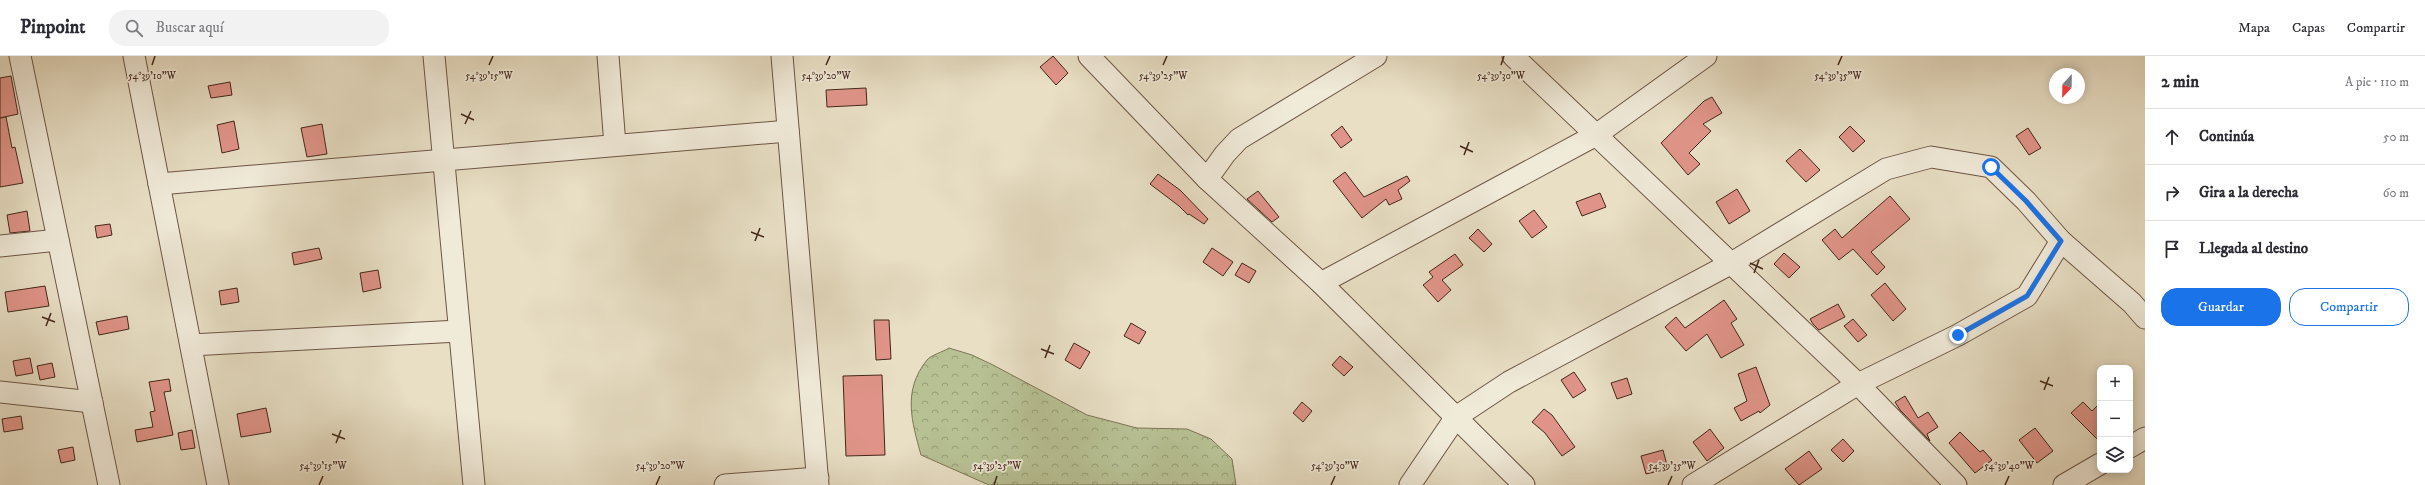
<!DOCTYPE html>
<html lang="es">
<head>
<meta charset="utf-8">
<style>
	:root { --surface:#fff; --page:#f2f2f3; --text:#2b2b33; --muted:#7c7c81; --line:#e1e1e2; --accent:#1a73e8 }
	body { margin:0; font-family:"IM FELL DW Pica",serif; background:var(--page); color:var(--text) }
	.controls { position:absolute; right:12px; bottom:12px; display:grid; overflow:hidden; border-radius:8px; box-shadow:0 2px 10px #0003 }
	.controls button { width:36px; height:36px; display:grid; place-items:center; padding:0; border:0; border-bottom:1px solid var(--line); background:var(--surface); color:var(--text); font:20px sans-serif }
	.compass { position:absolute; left:2049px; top:12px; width:36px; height:36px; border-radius:50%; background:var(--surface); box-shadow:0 2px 10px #0003; rotate:202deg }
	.stop { position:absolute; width:12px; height:12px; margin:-9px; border:3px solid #1a73e8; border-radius:50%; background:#fff }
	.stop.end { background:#1a73e8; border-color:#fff; box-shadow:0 1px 4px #0008 }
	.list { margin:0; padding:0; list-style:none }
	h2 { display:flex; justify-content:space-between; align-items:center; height:52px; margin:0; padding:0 16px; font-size:17px }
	h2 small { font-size:13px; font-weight:400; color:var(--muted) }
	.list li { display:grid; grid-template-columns:26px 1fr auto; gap:12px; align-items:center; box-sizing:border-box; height:56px; padding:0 16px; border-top:1px solid var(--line) }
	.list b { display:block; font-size:15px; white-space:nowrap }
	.list em { font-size:13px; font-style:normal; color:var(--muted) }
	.actions { display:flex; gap:8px; padding:12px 16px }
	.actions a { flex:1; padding:9px 0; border:1px solid var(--accent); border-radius:16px; text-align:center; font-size:14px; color:var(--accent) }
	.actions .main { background:var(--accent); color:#fff }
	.icon { flex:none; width:22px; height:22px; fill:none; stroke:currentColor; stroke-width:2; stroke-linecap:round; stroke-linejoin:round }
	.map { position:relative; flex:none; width:2145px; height:429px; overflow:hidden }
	header { display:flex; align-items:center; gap:24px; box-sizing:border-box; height:56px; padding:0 20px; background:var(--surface); border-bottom:1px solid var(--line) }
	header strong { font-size:19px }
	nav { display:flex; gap:22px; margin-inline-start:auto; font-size:14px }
	.search { width:280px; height:36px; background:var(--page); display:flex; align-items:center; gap:10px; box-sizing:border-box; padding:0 14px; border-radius:16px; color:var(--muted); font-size:15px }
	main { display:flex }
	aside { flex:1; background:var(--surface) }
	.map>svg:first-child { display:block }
</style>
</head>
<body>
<header>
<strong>Pinpoint</strong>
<div class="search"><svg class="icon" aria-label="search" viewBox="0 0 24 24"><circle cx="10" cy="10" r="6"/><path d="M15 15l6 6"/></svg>Buscar aquí</div>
<nav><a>Mapa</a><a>Capas</a><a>Compartir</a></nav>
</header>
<main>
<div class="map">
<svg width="2145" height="429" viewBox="0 0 2145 429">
	<defs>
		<pattern id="forest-crowns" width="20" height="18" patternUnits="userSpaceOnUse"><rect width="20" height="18" fill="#b7c194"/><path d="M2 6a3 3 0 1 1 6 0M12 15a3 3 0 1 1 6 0" fill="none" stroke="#969d78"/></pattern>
	</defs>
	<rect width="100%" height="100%" fill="#e8dfc5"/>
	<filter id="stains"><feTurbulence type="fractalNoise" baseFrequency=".005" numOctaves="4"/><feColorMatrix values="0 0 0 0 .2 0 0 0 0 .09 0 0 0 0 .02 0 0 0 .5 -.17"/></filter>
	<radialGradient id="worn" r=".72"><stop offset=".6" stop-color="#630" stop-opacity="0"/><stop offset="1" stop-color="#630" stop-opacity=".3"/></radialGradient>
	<!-- forest -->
	<path fill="url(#forest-crowns)" stroke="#7e7457" d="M 949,292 L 972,299 L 993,309 L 1087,359 L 1137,372 L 1187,373 L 1211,383 L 1232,403 L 1236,429 L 989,429 L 921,399 C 912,366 902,335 927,304 C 931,299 943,296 949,292 Z"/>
	<!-- building -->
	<g fill="#e09489" stroke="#44271a">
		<polygon points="1053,0 1068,17 1056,29 1040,11"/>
		<polygon points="11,20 18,58 0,62 0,22"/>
		<polygon points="230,26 232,39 211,42 208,30"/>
		<polygon points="866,32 867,49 827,51 826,34"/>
		<polygon points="1712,41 1722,57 1703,68 1711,75 1689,97 1700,108 1688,119 1661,87 1704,45"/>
		<polygon points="6,61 12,92 15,91 23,127 0,131 0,62"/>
		<polygon points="234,65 239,93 222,97 217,69"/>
		<polygon points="322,68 327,98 307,101 301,72"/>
		<polygon points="1342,70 1352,84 1341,92 1331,79"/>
		<polygon points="1850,70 1865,85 1853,96 1839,81"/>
		<polygon points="2028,72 2041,92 2029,99 2016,80"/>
		<polygon points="1800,93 1820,114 1806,126 1786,105"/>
		<polygon points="1345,116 1364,141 1407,120 1410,125 1398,134 1402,143 1389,149 1386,143 1362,162 1333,125"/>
		<polygon points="1158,118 1180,134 1208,163 1204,168 1189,158 1188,159 1179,150 1150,128"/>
		<polygon points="1737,133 1750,155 1729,168 1716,146"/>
		<polygon points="1258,135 1279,161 1272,166 1247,143"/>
		<polygon points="1600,137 1606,151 1582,160 1576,146"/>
		<polygon points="1890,140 1910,163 1871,196 1885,211 1877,219 1853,193 1839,204 1822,184 1835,173 1842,182"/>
		<polygon points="1534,154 1547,171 1532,182 1519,165"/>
		<polygon points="27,155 30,175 10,177 7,159"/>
		<polygon points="110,168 112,179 97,182 95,170"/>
		<polygon points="1478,173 1492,188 1484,196 1469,182"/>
		<polygon points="319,192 322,203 294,209 292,197"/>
		<polygon points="1212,192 1233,206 1223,220 1203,206"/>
		<polygon points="1784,197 1800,211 1789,222 1774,208"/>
		<polygon points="1455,198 1463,209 1442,224 1451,234 1438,246 1423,229 1433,221 1429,216"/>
		<polygon points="1242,207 1256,215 1249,227 1235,219"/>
		<polygon points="378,214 381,232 363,236 360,217"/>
		<polygon points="1885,227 1906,253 1893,265 1871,239"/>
		<polygon points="45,230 49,250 8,256 5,236"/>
		<polygon points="237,232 239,246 221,249 219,235"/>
		<polygon points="1724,244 1737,263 1731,267 1744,289 1721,302 1707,278 1686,295 1665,271 1676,261 1685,272"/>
		<polygon points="1838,248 1845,261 1819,274 1813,268 1810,263"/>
		<polygon points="127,260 129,273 99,279 96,266"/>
		<polygon points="1853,263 1867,279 1858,286 1844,270"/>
		<polygon points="874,264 889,264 891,303 876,304"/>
		<polygon points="1131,267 1146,276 1139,288 1124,280"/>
		<polygon points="1074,287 1090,296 1080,313 1065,304"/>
		<polygon points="1340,300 1353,311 1344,320 1332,309"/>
		<polygon points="30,302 33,317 16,320 13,305"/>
		<polygon points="52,307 55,321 40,324 37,310"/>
		<polygon points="1756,311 1770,349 1760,357 1759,355 1741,365 1734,352 1747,345 1738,318"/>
		<polygon points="1574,316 1586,334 1573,342 1561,324"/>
		<polygon points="882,319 885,399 846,400 843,320"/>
		<polygon points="1627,322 1632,338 1617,343 1611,327"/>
		<polygon points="169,323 171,335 164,336 173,379 137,386 135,374 153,371 150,356 155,355 149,326"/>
		<polygon points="1905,340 1918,362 1928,356 1938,371 1927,378 1930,385 1900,354 1895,346"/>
		<polygon points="1302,346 1312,355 1303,366 1293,357"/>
		<polygon points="2083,346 2092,355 2100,347 2100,386 2071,357"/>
		<polygon points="266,352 271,376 241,381 237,358"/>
		<polygon points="1544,353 1552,359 1575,391 1562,400 1545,377 1532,366"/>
		<polygon points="21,360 23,373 4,376 2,363"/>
		<polygon points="2035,372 2053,395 2037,407 2019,384"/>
		<polygon points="1710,373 1724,392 1707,405 1693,386"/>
		<polygon points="192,374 195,392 181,394 178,377"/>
		<polygon points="1960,376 1980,396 1983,394 1992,404 1975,417 1949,387"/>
		<polygon points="1843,383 1854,395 1843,406 1831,394"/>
		<polygon points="73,391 75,404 61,407 58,394"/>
		<polygon points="1663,394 1668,413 1646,418 1641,400"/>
		<polygon points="1809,395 1822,413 1799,429 1785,413"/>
	</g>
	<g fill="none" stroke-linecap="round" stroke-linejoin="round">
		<!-- minor casing -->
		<g stroke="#6d5545" stroke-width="23">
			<g id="minor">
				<polyline points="20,0 109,429"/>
				<polyline points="134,0 218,429"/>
				<polyline points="434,0 474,429"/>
				<polyline points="608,0 615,89"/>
				<polyline points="782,0 818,429"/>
				<polyline points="1089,0 1207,123 1321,227 1524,429"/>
				<polyline points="1513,0 1858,328 1956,429"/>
				<polyline points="1207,123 1225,98 1239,83 1376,0"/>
				<polyline points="159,128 788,75"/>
				<polyline points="0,190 58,184"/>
				<polyline points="1321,227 1596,79 1706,0"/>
				<polyline points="191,289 459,275"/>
				<polyline points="0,336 92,346"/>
				<polyline points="2130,391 2145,382"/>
				<polyline points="725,429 818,422"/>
				<polyline points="1410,429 1456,361 1509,326 1730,208 1886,113 1931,101 1991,111 2026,145 2061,185 2132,247 2145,262"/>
				<polyline points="1693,429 1858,328 1958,279 2027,240 2061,185"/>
				<polyline points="2064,429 2100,408"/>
			</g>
		</g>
		<!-- minor -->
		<use href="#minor" stroke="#f0ead9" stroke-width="21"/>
	</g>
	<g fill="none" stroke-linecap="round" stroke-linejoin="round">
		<!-- route -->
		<polyline stroke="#1a73e8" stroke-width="5" points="1958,279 2027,240 2061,185 2026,145 1991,111"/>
	</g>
	<!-- ticks -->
	<path fill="none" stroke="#44271a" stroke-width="1.5" d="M 152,9 L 155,0M 489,9 L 493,0M 826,9 L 830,0M 1163,9 L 1167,0M 1501,9 L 1504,0M 1838,9 L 1842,0M 461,58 L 474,64M 465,68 L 471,55M 1460,90 L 1473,96M 1464,99 L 1469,86M 751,176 L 764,181M 755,185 L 760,172M 1750,207 L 1763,213M 1754,217 L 1759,204M 42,261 L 55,266M 46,270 L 51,257M 1041,293 L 1054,298M 1045,302 L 1050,289M 2040,325 L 2053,330M 2044,334 L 2049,321M 332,378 L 345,383M 336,387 L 341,374M 319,429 L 323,420M 656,429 L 660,420M 994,429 L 997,420M 1331,429 L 1335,420M 1668,429 L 1672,420M 2005,429 L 2009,420"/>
	<g font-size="10" text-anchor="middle" fill="#44271a" stroke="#f0ead9" stroke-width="3.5" stroke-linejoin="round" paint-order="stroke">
		<text x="1838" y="23">54°39'35"W</text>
		<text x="152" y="23">54°39'10"W</text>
		<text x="489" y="23">54°39'15"W</text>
		<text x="826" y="23">54°39'20"W</text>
		<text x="1163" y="23">54°39'25"W</text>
		<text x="1501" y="23">54°39'30"W</text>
		<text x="323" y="413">54°39'15"W</text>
		<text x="660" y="413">54°39'20"W</text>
		<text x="997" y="413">54°39'25"W</text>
		<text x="1335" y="413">54°39'30"W</text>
		<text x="1672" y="413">54°39'35"W</text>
		<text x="2009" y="413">54°39'40"W</text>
	</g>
	<rect width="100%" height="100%" filter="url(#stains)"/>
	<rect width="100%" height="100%" fill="url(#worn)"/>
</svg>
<div class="controls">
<button>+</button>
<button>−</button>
<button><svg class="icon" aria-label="layers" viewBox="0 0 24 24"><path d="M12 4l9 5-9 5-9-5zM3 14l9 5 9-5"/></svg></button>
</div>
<svg class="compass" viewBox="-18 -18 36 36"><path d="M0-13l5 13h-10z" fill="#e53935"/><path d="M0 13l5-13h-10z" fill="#7c7c81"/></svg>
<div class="stop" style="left:1991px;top:111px"></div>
<div class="stop end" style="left:1958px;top:279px"></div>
</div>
<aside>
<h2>2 min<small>A pie · 110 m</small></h2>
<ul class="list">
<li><svg class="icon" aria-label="ahead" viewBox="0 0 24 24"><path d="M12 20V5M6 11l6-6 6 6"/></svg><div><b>Continúa</b></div><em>50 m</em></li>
<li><svg class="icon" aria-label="right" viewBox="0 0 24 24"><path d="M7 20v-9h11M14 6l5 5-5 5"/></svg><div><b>Gira a la derecha</b></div><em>60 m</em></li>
<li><svg class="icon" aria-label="arrive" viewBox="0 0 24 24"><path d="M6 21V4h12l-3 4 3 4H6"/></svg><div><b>Llegada al destino</b></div></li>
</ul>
<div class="actions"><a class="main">Guardar</a><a>Compartir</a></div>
</aside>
</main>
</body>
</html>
